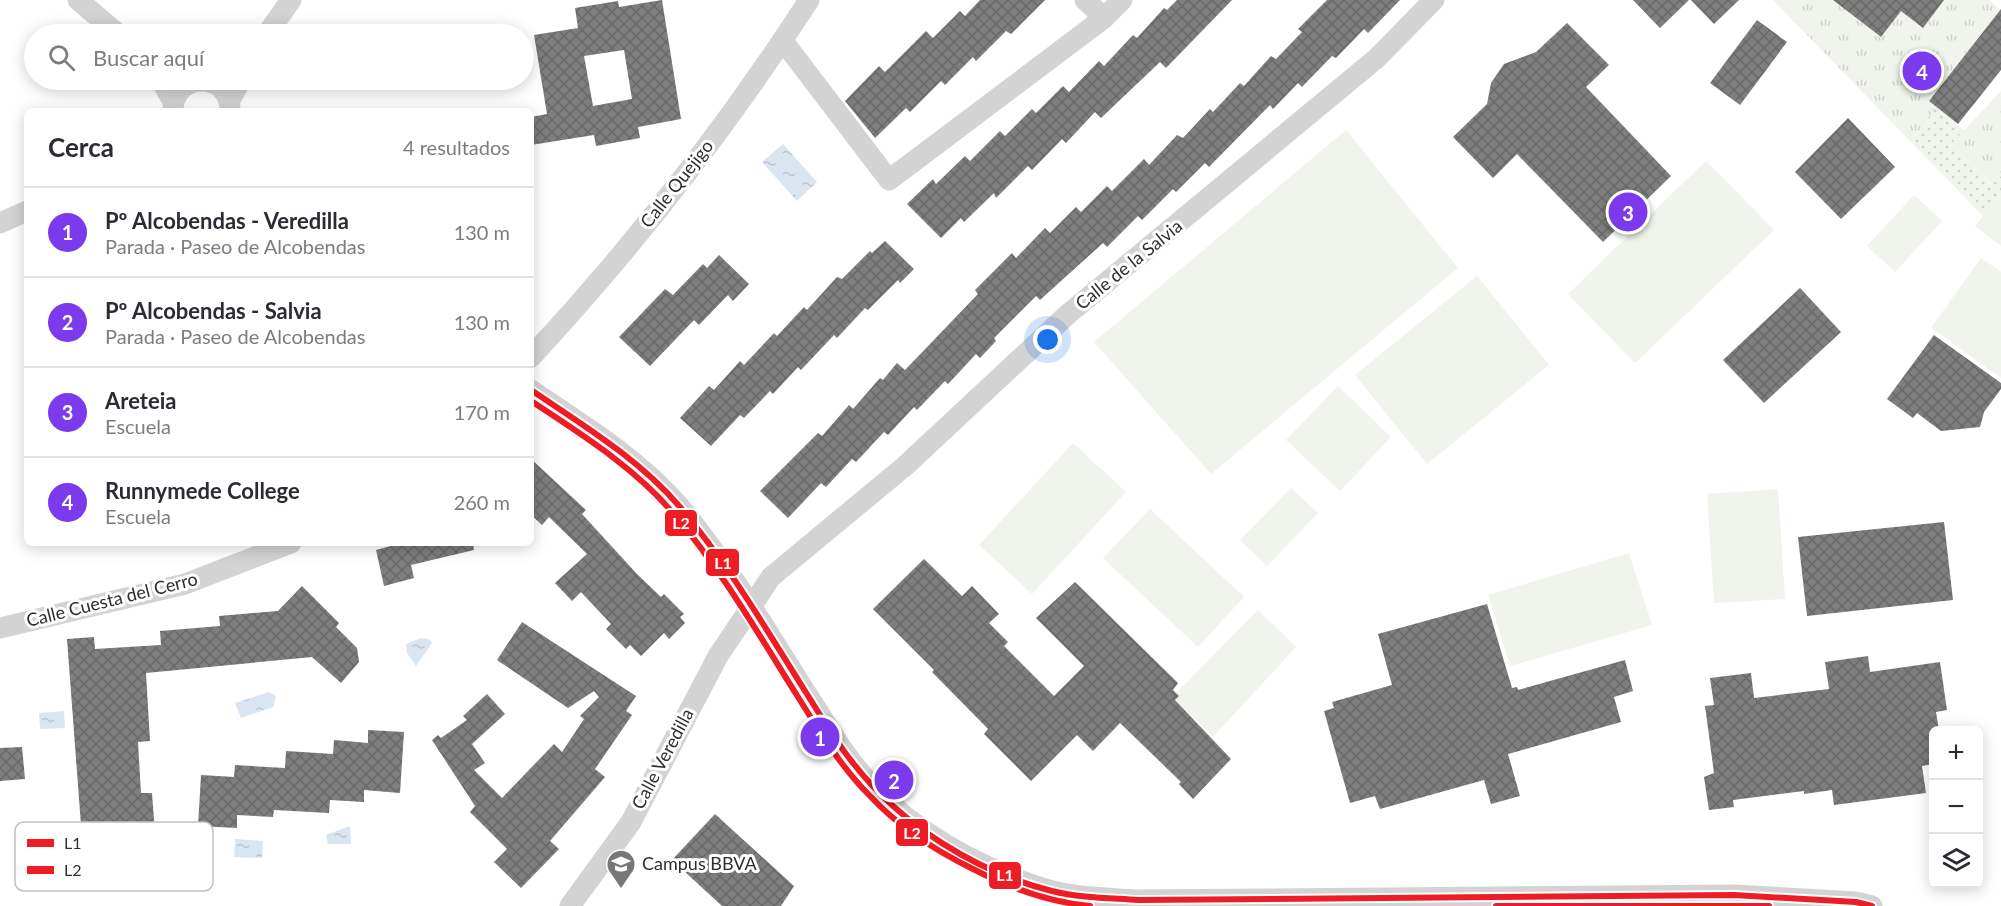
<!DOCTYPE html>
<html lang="es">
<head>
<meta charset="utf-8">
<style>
	:root { --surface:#fff; --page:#f2f2f3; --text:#2b2b33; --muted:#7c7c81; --line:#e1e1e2; --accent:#7c3aed }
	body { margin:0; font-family:Lato,sans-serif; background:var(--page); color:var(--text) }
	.controls { position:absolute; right:18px; bottom:18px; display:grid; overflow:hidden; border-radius:9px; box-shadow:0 3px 15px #0003 }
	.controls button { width:54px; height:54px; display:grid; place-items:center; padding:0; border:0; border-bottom:2px solid var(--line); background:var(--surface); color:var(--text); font:30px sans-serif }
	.you { position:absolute; left:1048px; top:340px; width:21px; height:21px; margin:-15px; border:4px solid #fff; border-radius:50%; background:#1a73e8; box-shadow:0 0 0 9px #1a73e833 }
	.badge { display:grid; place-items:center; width:39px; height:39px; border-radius:50%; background:var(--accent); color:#fff; font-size:20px; font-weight:700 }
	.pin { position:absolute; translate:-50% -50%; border:3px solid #fff; box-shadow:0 2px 6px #0006 }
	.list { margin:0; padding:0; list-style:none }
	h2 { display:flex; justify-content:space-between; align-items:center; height:78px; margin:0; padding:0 24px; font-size:26px }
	h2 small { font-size:20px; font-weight:400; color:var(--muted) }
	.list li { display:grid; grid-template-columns:39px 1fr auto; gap:18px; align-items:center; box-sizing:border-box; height:90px; padding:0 24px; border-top:2px solid var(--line) }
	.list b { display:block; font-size:22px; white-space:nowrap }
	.list p { margin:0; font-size:20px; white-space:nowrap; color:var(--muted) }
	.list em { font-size:20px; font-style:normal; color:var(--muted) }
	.icon { flex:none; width:33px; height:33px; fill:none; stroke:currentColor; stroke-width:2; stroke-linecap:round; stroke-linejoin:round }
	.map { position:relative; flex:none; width:2001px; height:906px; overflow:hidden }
	.search { position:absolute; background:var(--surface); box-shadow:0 3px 15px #0003; left:24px; top:24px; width:510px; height:66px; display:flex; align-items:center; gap:15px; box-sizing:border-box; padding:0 21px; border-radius:33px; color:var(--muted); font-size:22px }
	.panel { position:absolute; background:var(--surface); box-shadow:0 3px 15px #0003; left:24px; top:108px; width:510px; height:438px; border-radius:9px }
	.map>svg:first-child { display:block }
</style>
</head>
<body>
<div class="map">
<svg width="2001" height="906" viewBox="0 0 2001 906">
	<defs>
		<pattern id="park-tufts" width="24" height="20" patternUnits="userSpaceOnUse" patternTransform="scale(1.5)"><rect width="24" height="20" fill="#f0f4ec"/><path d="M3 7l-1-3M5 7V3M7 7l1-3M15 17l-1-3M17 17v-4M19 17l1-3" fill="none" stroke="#ced2cb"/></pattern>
		<pattern id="garden-dots" width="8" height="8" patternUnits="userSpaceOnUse" patternTransform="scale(1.5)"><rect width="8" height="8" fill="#f0f4ec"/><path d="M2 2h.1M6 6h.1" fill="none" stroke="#ced2cb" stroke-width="1.8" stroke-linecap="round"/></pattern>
		<pattern id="water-ripples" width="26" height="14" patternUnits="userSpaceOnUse" patternTransform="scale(1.5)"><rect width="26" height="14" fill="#d9e5f1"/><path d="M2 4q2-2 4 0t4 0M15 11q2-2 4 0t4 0" fill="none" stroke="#bbc5cf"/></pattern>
		<pattern id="building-cross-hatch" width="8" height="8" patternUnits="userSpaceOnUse" patternTransform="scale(1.5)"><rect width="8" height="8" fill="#7e7e7e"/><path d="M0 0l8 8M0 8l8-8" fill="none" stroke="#686868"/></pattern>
	</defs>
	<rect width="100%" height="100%" fill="#fff"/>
	<!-- grass -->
	<g fill="#f0f4ec">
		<polygon points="1346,130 1458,268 1211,474 1094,342"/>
		<polygon points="1706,161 1774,230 1635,363 1568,294"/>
		<polygon points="2001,194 2001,246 1975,226"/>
		<polygon points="1914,195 1942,221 1895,272 1867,246"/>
		<polygon points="1981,258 2001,272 2001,378 1931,328"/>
		<polygon points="1477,276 1549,365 1427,464 1355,375"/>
		<polygon points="1338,386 1391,437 1340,491 1286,440"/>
		<polygon points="1073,443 1126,492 1032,594 979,545"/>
		<polygon points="1291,488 1318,513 1267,566 1240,540"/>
		<polygon points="1778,489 1785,599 1714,603 1707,494"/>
		<polygon points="1150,509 1244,597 1198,647 1103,558"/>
		<polygon points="1629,553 1652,625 1510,666 1488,595"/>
		<polygon points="1258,610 1296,647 1213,737 1175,700 1179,696 1176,693"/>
	</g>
	<!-- park -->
	<g fill="url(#park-tufts)">
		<polygon points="1773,0 1833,0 1880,37 1901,11 1923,28 1944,0 1989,0 2000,10 1929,100 1936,107 1911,142"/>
		<polygon points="2001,91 2001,176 1993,185 1951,144"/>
	</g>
	<!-- garden -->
	<polygon fill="url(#garden-dots)" points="1936,107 1964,130 1951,144 1992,185 2001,176 2001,194 1983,216 1911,142"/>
	<!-- water -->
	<g fill="url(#water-ripples)">
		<polygon points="783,144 817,182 797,201 762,162"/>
		<polygon points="421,638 429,639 432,643 416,666 407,653 406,644"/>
		<polygon points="269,692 276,696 273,707 241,718 235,703"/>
		<polygon points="64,711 65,728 40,729 39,713"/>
		<polygon points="350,826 351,844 328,844 326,835"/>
		<polygon points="235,839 263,841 262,858 234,857"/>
	</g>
	<!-- building -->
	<g fill="url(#building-cross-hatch)" fill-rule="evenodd">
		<path d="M 662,0 L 681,119 L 638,127 L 640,138 L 596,146 L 594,135 L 531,145 L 531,117 L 547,114 L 534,35 L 578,28 L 575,8 L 618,1 L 619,7 ZM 624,50 L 632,99 L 593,106 L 584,56 Z"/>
		<polygon points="980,0 1045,0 1011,34 1006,31 976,61 973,57 945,85 941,81 910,112 906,108 875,138 845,101 879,66 885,72 926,31 933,38 960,11 965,16"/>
		<polygon points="1177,0 1232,0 1166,68 1160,62 1101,118 1095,112 1066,143 1062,139 1032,170 1028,166 996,198 994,193 964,222 961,218 941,238 907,204 933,179 936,184 965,156 970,161 1000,131 1005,136 1032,109 1036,113 1063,86 1069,92 1099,61 1104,66 1133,35 1137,38 1164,8 1167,10"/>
		<polygon points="1327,0 1400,0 1368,33 1364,29 1336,58 1332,56 1302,87 1298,83 1273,109 1270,105 1209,167 1205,163 1176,192 1173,189 1142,220 1138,216 1107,247 1103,243 1040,300 1036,296 994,338 996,341 980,358 976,354 948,384 945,381 917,410 914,407 888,435 884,432 856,462 852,459 826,487 821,483 788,518 760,491 818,433 822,436 849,405 853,409 880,378 883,380 897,363 905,370 978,294 975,290 1012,253 1016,258 1045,228 1050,233 1076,207 1081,212 1107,186 1112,191 1144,159 1149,165 1177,135 1183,138 1210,109 1213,112 1240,83 1244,86 1271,56 1276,59 1302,32 1298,29"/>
		<polygon points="1633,0 1689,0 1660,28"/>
		<polygon points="1691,0 1739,0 1714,24"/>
		<polygon points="1833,0 1944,0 1923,28 1901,11 1881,37"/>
		<polygon points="2001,9 2001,70 1958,124 1929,101"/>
		<polygon points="1757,20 1787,42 1740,105 1710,83"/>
		<polygon points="1567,23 1609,65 1586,87 1671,176 1603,242 1517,154 1493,178 1453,137 1487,104 1491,83 1504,64 1536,52"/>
		<polygon points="1848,118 1895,167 1841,219 1795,172"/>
		<polygon points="885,241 914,269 900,283 898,280 868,310 865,308 837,338 834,335 801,370 798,367 773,394 770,391 744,418 740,415 711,446 680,418 709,386 714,390 740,361 744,365 774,333 777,336 804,307 807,310 837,277 842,279 870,251 872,253"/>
		<polygon points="719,255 749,284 733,301 728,295 699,325 694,320 650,366 619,337 665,289 673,295 703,264 707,268"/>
		<polygon points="1800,288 1841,332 1764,403 1723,360"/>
		<polygon points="1934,335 2001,383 2001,389 1984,412 1980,427 1941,431 1917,413 1913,418 1887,399"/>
		<polygon points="531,459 586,510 582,514 637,574 661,597 664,594 684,614 680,617 685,623 669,639 664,633 641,656 630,645 626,649 606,629 611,624 581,592 572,601 555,583 587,554 549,517 542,525 531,515"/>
		<polygon points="1944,522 1953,600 1807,616 1798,537"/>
		<polygon points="402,543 473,543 474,550 411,565 414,578 384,586 376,550"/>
		<polygon points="924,559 962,596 972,586 999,614 989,623 1008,642 1004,646 1054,696 1084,666 1036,618 1075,582 1178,683 1173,690 1179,696 1175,700 1231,759 1193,799 1179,784 1181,782 1120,723 1093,751 1077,735 1031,781 984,734 988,729 932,672 934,670 873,609"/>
		<polygon points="302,586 339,623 336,627 357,648 359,662 341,683 312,657 146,673 150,741 138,742 141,793 152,793 155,833 144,834 146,861 84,865 67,639 94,637 95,649 161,645 160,631 220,626 219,616 278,611"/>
		<polygon points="1487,604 1512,688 1517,687 1518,690 1625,660 1633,691 1614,697 1621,722 1508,754 1520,796 1491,804 1484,780 1380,809 1375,796 1350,803 1324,711 1334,708 1332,702 1392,685 1378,634"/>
		<polygon points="522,622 636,696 626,711 632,715 595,769 605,777 550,841 559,849 521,888 494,862 507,849 470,812 475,806 432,740 438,735 441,738 467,720 463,716 487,694 505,714 472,744 485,763 474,770 502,798 554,744 562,752 584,719 580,716 599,697 594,691 568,708 497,660"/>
		<polygon points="1868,656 1870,672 1940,662 1947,710 1936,712 1939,730 1934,730 1934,764 1922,766 1926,793 1834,805 1832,790 1804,794 1804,791 1733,800 1734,807 1709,810 1704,777 1714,773 1705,706 1714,705 1710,678 1751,673 1754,698 1829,689 1825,662"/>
		<polygon points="368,730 404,732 400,793 364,790 364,802 330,800 329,813 274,810 273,817 237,815 237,828 198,826 201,775 234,777 235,765 285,768 286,751 333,754 334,740 368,743"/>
		<polygon points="22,747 25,779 0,781 0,748"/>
		<polygon points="715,814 794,886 781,906 722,906 672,860"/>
	</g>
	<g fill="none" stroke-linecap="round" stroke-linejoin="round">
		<!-- street -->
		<g stroke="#d3d3d3" stroke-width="21">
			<polyline points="78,0 118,34"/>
			<polyline points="1085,0 1104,18"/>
			<polyline points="267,34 291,0"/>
			<polyline points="783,41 889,180 1104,18 1122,0"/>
			<polyline points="161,80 173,102"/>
			<polyline points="229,102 241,80"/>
			<path d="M 173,111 C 173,71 231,71 230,111"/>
			<polyline points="0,223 27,211"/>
			<path d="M 531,357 C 634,246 727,127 809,0"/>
			<path d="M 531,390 C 583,425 639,459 680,507 C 729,566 769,635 810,699 C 826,723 840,749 859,771 C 905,827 971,864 1039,887 C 1071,898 1106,898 1138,900 L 1734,895 L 1856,902 L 1872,906"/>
			<polyline points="0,628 185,584 291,543"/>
			<polyline points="570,906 631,822 718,656 771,577 905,466 1067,315 1377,58 1434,0"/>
		</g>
		<!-- bus-1 casing -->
		<g stroke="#fff" stroke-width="10">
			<path id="bus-1" d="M 531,390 C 583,425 639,459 680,507 C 728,564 766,629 805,691 C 821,716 835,741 853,763 C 901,825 976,872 1052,891 C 1080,898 1109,898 1138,900 L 1734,895 L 1856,902 L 1872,906"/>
		</g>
		<!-- bus-2 casing -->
		<g stroke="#fff" stroke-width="10">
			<g id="bus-2">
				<path d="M 531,401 C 581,434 634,467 673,513 C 721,569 759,635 798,697 C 820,732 841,767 870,796 C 899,827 936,851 973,869 C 1010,888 1048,902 1090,906"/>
				<polyline points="1496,906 1769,906"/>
			</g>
		</g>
		<!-- bus-1 -->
		<use href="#bus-1" stroke="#ee1c25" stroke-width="6"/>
		<!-- bus-2 -->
		<use href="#bus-2" stroke="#ee1c25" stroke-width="6"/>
	</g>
	<!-- icons -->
	<defs>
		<g id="university-pin" transform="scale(1.5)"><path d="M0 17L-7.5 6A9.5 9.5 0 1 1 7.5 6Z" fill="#777" stroke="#fff"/><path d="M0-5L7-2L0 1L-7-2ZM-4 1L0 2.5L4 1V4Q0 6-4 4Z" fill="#fff"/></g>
	</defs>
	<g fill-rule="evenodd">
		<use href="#university-pin" x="621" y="864"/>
	</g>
	<g text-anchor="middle" stroke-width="6" stroke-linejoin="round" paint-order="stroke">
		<!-- street labels -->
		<g font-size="18" fill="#2e2e2e" stroke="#fff">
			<text transform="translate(677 184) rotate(-52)" y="6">Calle Quejigo</text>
			<text transform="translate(1129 265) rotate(-39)" y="6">Calle de la Salvia</text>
			<text transform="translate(112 600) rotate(-14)" y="6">Calle Cuesta del Cerro</text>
			<text transform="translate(663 759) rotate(-62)" y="6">Calle Veredilla</text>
		</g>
		<!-- poi labels -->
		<g font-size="18" fill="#2e2e2e" stroke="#fff" text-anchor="start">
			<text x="642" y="870">Campus BBVA</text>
		</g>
	</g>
	<!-- legend -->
	<rect x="15" y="822" width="198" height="69" rx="9" fill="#fff" stroke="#c0c0c0" stroke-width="1.5"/>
	<rect x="27" y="839" width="27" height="8" fill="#ee1c25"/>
	<rect x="27" y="866" width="27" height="8" fill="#ee1c25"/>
	<g font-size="16" fill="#2e2e2e">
		<text x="64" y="849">L1</text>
		<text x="64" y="876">L2</text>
	</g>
	<g stroke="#fff" stroke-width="2">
		<rect x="664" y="509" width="34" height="28" rx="6" fill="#ee1c25"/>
		<rect x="705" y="548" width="35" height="29" rx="6" fill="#ee1c25"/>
		<rect x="895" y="818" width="34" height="29" rx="6" fill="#ee1c25"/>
		<rect x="988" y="861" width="34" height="29" rx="6" fill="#ee1c25"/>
	</g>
	<g font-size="16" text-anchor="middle" font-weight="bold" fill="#fff">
		<text x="681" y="529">L2</text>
		<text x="723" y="569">L1</text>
		<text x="912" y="839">L2</text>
		<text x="1005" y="881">L1</text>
	</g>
</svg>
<div class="controls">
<button>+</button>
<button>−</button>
<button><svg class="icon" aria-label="layers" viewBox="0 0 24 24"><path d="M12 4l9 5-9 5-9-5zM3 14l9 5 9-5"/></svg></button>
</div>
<div class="you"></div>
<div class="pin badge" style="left:820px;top:737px">1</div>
<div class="pin badge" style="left:894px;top:780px">2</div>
<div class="pin badge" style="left:1628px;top:212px">3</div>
<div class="pin badge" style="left:1922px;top:71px">4</div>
<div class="search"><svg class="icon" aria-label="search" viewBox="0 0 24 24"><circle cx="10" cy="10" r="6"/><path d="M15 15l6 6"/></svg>Buscar aquí</div>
<section class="panel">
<h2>Cerca<small>4 resultados</small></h2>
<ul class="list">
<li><span class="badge">1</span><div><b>Pº Alcobendas - Veredilla</b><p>Parada · Paseo de Alcobendas</p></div><em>130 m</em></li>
<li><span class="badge">2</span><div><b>Pº Alcobendas - Salvia</b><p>Parada · Paseo de Alcobendas</p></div><em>130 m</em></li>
<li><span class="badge">3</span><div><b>Areteia</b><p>Escuela</p></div><em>170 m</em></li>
<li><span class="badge">4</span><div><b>Runnymede College</b><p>Escuela</p></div><em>260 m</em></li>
</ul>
</section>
</div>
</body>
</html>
